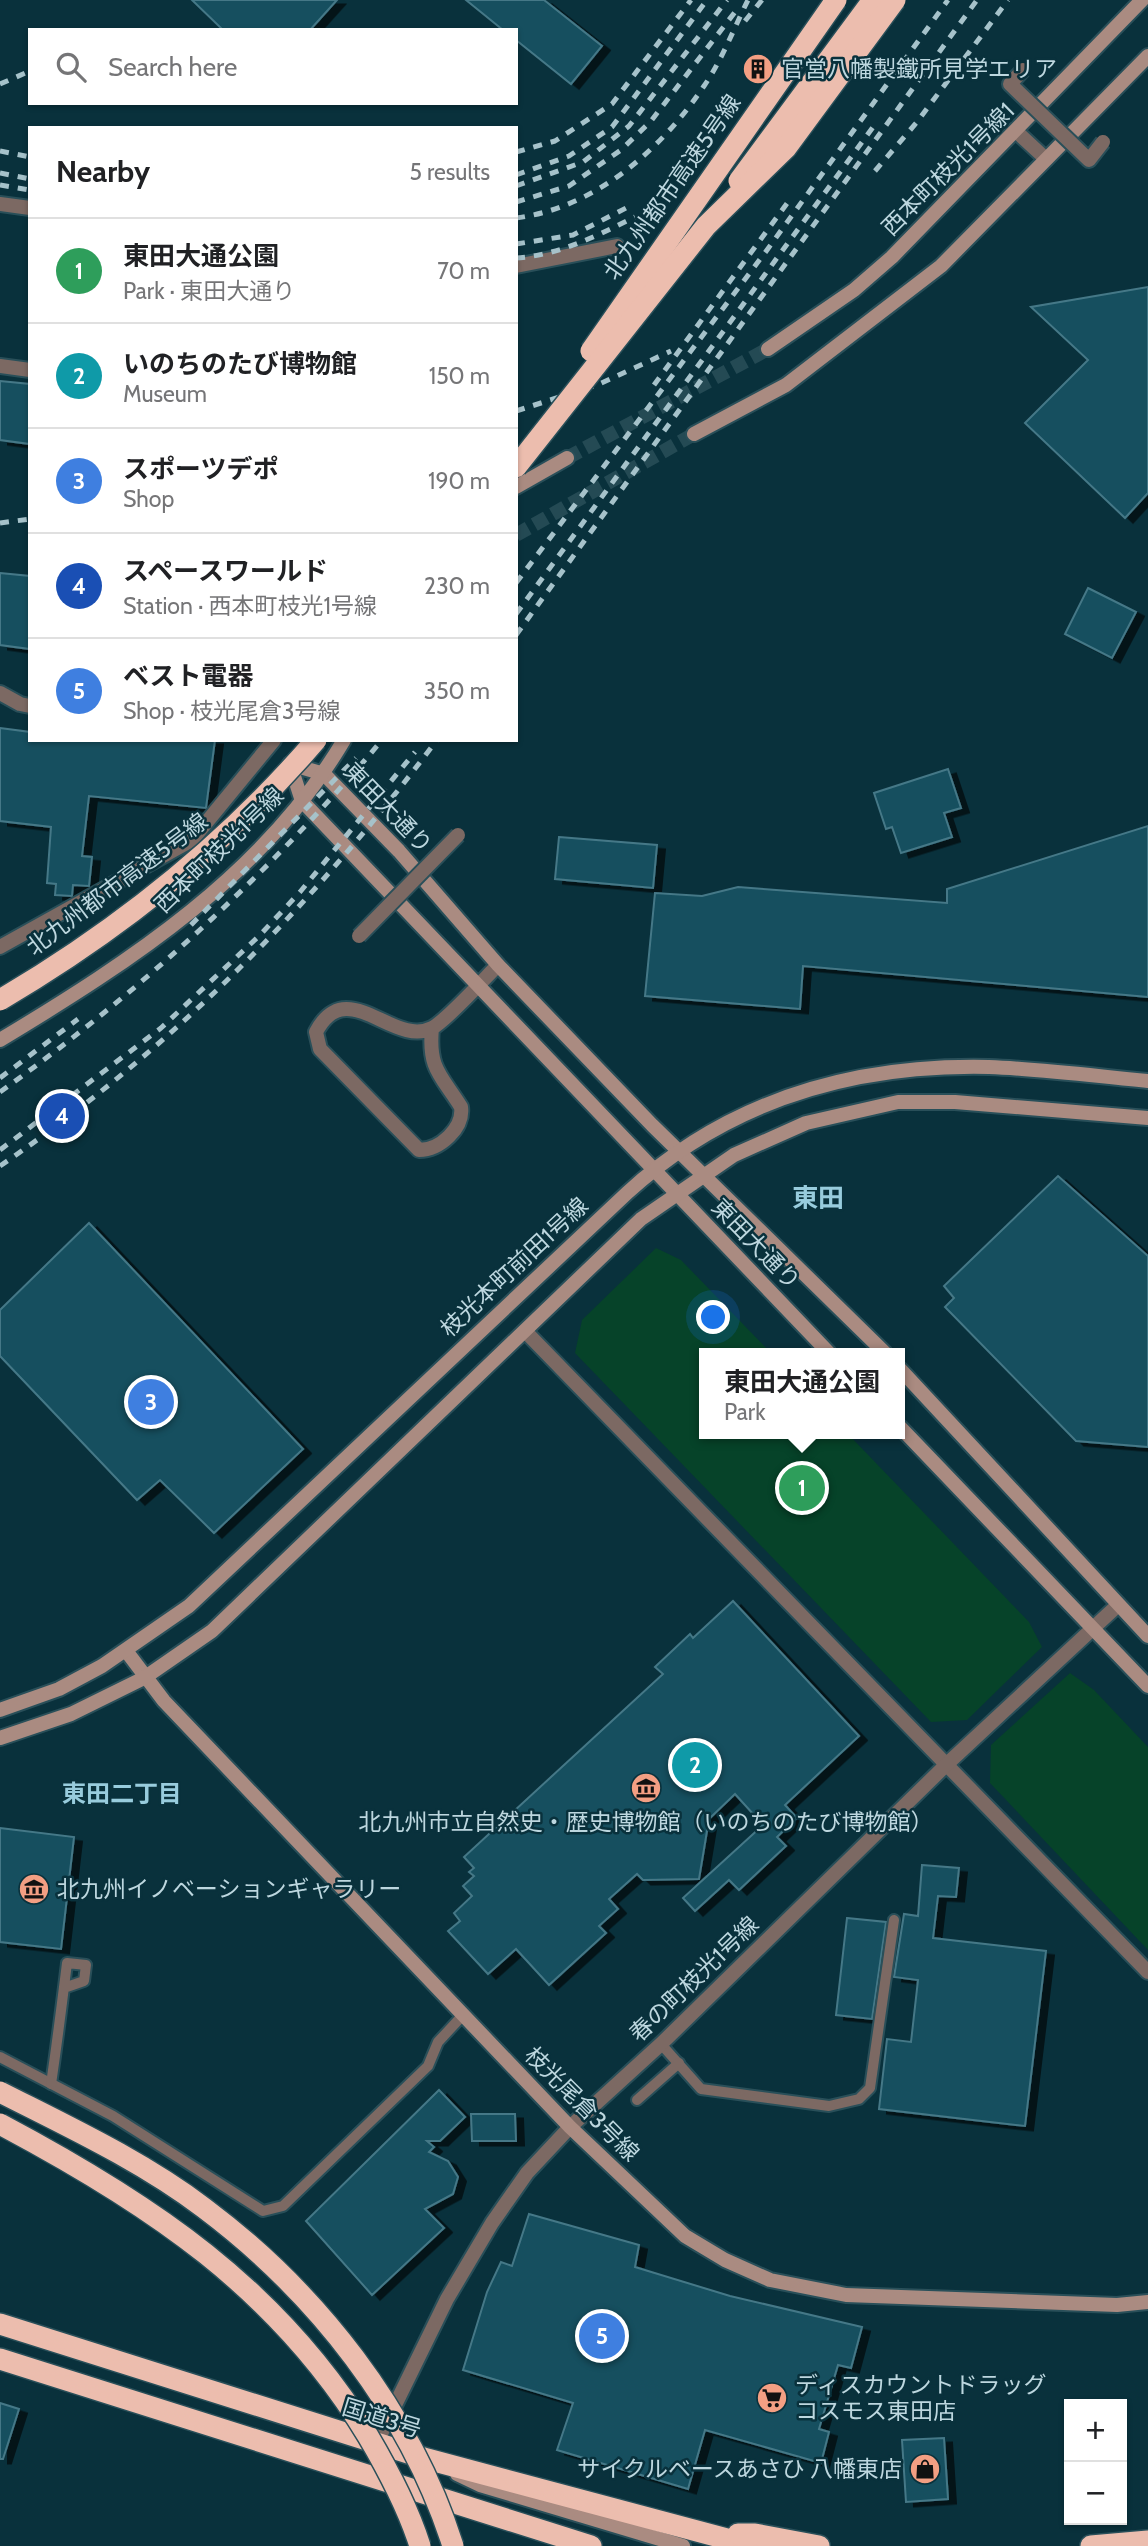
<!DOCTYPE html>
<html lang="en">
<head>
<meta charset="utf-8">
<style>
	:root { --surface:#fff; --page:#f2f2f2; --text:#202124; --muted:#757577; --line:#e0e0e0; --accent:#7f5a4f }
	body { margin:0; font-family:Cabin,"Noto Sans JP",sans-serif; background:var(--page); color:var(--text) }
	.controls { position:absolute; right:21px; bottom:21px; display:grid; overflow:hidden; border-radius:0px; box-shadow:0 2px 5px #0004 }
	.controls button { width:63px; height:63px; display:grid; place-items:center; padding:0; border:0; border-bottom:2px solid var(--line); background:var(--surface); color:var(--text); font:35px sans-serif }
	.you { position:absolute; left:714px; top:1318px; width:24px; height:24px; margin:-18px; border:5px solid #fff; border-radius:50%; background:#1a73e8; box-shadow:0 0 0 10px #1a73e833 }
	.badge { display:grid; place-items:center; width:46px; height:46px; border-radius:50%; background:var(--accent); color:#fff; font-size:23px; font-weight:700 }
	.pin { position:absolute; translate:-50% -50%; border:4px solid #fff; box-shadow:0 2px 7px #0006 }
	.popup { position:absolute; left:699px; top:1348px; width:206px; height:91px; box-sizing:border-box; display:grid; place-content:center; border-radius:0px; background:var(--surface); filter:drop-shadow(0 2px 5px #0005); font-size:23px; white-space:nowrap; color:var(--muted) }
	.popup b { font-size:26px; color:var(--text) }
	.popup::after { content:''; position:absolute; left:50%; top:100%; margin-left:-14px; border:14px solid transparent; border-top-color:var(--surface) }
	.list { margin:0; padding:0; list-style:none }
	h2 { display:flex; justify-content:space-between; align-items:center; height:91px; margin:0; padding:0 28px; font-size:30px }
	h2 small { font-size:23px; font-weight:400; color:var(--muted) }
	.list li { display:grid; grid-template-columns:46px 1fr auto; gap:21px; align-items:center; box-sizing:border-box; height:105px; padding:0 28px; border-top:2px solid var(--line) }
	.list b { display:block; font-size:26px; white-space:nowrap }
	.list p { margin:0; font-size:23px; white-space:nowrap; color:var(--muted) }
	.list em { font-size:23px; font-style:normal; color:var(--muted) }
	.icon { flex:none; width:38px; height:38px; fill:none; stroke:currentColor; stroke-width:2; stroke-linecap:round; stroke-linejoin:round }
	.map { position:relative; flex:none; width:1148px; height:2546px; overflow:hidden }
	.search { position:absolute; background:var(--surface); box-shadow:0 2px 5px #0004; left:28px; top:28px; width:490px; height:77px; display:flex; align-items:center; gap:18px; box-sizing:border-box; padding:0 24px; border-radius:0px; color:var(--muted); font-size:26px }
	.panel { position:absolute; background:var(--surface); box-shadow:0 2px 5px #0004; left:28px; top:126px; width:490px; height:616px; border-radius:0px }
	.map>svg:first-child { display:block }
</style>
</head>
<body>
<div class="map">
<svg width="1148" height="2546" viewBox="0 0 1148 2546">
	<defs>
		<filter id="shadow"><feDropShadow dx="8" dy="4.5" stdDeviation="0" flood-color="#0009"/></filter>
	</defs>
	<rect width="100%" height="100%" fill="#09313c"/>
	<!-- green -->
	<g fill="#064329">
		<polygon points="656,1248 681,1260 771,1353 704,1353 704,1434 848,1434 1029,1622 1042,1647 967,1720 931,1722 575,1353 582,1320"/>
		<polygon points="1070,1673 1094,1690 1148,1747 1148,1950 990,1783 991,1745"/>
	</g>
	<!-- building -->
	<g fill="#154f5f" stroke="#457887" stroke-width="2" filter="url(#shadow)">
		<polygon points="192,0 337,0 310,30 223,30"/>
		<polygon points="466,0 544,0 602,46 571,84 516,40 516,30 503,30"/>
		<polygon points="1148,287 1148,493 1125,518 1025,423 1088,360 1031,307"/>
		<polygon points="0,381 30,384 30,444 0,440"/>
		<polygon points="0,573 30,576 30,649 0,645"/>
		<polygon points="1088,588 1136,612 1112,658 1065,634"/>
		<polygon points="0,728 30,732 30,740 215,740 206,808 89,796 82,856 92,857 89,886 73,885 72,896 55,895 56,884 47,883 51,827 0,821"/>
		<polygon points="948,769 961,808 944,813 952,837 901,853 892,827 886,829 874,793"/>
		<polygon points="1148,826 1148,997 803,966 800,1009 645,996 655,893 702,896 738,887 947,903 947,889"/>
		<polygon points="559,837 657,845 653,888 555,879"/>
		<polygon points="1058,1176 1148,1256 1148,1447 1076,1441 945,1307 954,1298 944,1286"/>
		<polygon points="89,1223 303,1449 214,1533 160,1480 137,1500 0,1356 0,1310"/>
		<polygon points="733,1601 859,1736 785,1805 797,1818 777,1837 786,1846 739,1890 729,1880 695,1911 683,1898 763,1825 735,1794 709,1819 699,1879 643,1880 637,1874 609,1899 618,1909 599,1926 606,1933 549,1985 516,1949 488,1974 448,1931 460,1921 454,1913 472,1896 463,1886 474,1876 469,1872 474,1868 464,1857 663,1674 655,1667 690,1634 693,1638"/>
		<polygon points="0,1828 74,1837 61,1949 0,1942"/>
		<polygon points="922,1865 959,1868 956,1897 938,1896 933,1938 1046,1951 1025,2126 879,2109 887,2039 911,2042 918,1980 894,1977 904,1914 918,1916"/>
		<polygon points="847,1918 886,1922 872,2019 836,2015"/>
		<polygon points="439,2090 465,2117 440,2141 427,2141 434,2147 429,2152 448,2161 458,2177 453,2194 425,2209 444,2228 372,2295 306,2221"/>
		<polygon points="471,2114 515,2114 516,2141 472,2141"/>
		<polygon points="529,2214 639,2245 635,2267 730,2296 862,2327 851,2368 838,2365 819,2429 829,2432 821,2463 705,2430 688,2489 557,2450 573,2403 463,2370 487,2292 501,2262 512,2266"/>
		<polygon points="0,2403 19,2409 3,2459 0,2459"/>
		<polygon points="944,2438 948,2499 906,2502 902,2440"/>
	</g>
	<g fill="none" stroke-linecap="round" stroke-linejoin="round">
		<!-- secondary-tunnel -->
		<g stroke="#244a54" stroke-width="14" stroke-dasharray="14 7" stroke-linecap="butt">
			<polyline points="567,458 768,349"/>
			<polyline points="516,535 694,434"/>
		</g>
		<!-- lane casing -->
		<g stroke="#294f59" stroke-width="14">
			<g id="lane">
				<polyline points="661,2044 701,2089 829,2106 859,2099 870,2088 894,1920"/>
				<polyline points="0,2057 113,2116 263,2211 283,2206 428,2066 438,2042 463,2015"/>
				<path d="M 51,2084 C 57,2044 62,2003 67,1963 L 86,1965 L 84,1981 L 64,1988"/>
				<polyline points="637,2100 679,2063"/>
			</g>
		</g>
		<!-- street casing -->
		<g stroke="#294f59" stroke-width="18">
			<g id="street">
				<polyline points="1017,132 1046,159"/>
				<polyline points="0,204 30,208"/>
				<polyline points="516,266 617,246"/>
				<polyline points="0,366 30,370"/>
				<polyline points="0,693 20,704 30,706"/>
				<polyline points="0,947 192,840 274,740"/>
				<path d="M 432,1028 C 428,1069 441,1075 461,1107 C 464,1128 440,1150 419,1150 L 320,1049 L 316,1032 C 347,973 393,1048 432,1028 C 446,1021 485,978 498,965"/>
				<polyline points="525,1331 1148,1972"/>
				<polyline points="376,2444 447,2299 492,2223 527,2173 570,2127 661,2044 947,1764 1118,1605"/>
			</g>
		</g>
		<!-- secondary casing -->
		<g stroke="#294f59" stroke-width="18">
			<g id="secondary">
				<polyline points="768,349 854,290 892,257 1142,0"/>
				<polyline points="694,434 786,385 941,266 1148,56"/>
				<polyline points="516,487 567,458"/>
				<polyline points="290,764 324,774 399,851 498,965 652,1125 885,1353"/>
				<polyline points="290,764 302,801 829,1353"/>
				<path d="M 0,1040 C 131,961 264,875 344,740"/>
				<polyline points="900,1369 1148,1636"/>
				<polyline points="900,1427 1148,1686"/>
				<polyline points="127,1652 164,1701 570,2127 685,2236 725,2260 770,2280 846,2295 1117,2305 1148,2302"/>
				<path d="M 0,1710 L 59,1689 L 102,1666 L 189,1606 L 627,1193 C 729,1100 853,1064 989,1067 C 1042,1069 1095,1076 1148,1081"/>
				<polyline points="0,1738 71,1714 144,1678 212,1631 641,1219 734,1155 806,1123 898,1102 955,1102 1148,1118"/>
				<polyline points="457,2474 480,2485 683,2546"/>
			</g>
		</g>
		<!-- highway casing -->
		<g stroke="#294f59" stroke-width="24">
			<g id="highway">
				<polyline points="0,2324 427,2459 753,2546"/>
				<polyline points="0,2359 591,2546"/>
				<polyline points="738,2534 755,2534 819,2546"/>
				<polyline points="1091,2546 1148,2541"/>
			</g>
		</g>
		<!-- lane -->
		<use href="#lane" stroke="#7c6963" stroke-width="10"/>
		<!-- street -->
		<use href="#street" stroke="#7c6963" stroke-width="14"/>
		<!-- secondary -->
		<use href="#secondary" stroke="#aa8b81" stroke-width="14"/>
		<!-- highway -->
		<use href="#highway" stroke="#ecbdae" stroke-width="21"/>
		<!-- rail -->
		<g stroke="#a6c2ca" stroke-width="5" stroke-dasharray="9 9" stroke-linecap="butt">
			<polyline points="745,21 762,0"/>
			<polyline points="0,84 30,71"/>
			<polyline points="0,151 30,157"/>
			<polyline points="516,152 555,141 612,104 691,0"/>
			<polyline points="875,171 917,122 1008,0"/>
			<polyline points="0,173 30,179"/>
			<polyline points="516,175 569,156 612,127 707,0"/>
			<polyline points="0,185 30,190"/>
			<polyline points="516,186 583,162 629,126 727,0"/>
			<polyline points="516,202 569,186 621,150 651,121 735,12"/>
			<path d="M 516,218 C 595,208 661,150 704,86 C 722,60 734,28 748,0"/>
			<polyline points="516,244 573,235 630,206"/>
			<path d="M 516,258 C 560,255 596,236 635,217"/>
			<polyline points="654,385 788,202"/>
			<polyline points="516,411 597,385 671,351"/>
			<polyline points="0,523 30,519"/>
			<polyline points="516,583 767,250 948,0"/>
			<polyline points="516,614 876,123"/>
			<polyline points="516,635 977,0"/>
			<polyline points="191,925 356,758"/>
			<polyline points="0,1078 78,1019"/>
			<path d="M 0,1092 C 140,992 271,872 382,740"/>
			<polyline points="0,1150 161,1028 260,935 300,892 415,752"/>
			<path d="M 0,1166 C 174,1047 310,908 437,740"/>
		</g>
		<!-- street-bridge casing -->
		<g stroke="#294f59" stroke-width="18" stroke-linecap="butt">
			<g id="street-bridge">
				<polyline points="1023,70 1010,84 1089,160 1103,142"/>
				<polyline points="359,936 458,835"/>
			</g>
		</g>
		<!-- highway-bridge casing -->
		<g stroke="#294f59" stroke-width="24" stroke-linecap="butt">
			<g id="highway-bridge">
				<polyline points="739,181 873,0"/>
				<polyline points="591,351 836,0"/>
				<polyline points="516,467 706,226 786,148 895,0"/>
				<path d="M 0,1000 C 119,930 226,845 316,740"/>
				<path d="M 0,2092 C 69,2127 142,2161 204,2208 C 316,2292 410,2411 453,2546"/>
				<path d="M 0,2124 C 149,2203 278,2288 368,2436 C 388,2470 408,2508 420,2546"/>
			</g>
		</g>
		<!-- street-bridge -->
		<use href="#street-bridge" stroke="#7c6963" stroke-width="14"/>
		<!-- highway-bridge -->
		<use href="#highway-bridge" stroke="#ecbdae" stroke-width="21"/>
	</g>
	<!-- icons -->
	<defs>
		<g id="building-disc" transform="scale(1.575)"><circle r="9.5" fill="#f39f83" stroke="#09313c"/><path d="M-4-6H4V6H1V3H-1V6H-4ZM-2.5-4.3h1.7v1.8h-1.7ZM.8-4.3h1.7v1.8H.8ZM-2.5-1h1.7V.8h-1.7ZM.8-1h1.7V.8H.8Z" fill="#111"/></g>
		<g id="museum-disc" transform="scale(1.575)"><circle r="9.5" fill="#f39f83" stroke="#09313c"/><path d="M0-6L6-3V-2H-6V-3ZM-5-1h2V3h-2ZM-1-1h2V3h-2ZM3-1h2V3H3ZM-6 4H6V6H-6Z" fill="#111"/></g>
		<g id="supermarket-disc" transform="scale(1.575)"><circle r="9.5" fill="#f39f83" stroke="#09313c"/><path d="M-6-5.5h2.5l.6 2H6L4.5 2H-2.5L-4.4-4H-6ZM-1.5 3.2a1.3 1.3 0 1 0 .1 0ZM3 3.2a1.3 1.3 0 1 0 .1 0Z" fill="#111"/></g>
		<g id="shop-disc" transform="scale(1.575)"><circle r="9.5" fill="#f39f83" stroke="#09313c"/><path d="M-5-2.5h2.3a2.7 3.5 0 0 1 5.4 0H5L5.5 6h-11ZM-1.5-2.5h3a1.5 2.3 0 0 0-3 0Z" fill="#111"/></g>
	</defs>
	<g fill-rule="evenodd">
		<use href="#building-disc" x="758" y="69"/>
		<use href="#museum-disc" x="646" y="1788"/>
		<use href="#museum-disc" x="34" y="1889"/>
		<use href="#supermarket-disc" x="772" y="2398"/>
		<use href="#shop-disc" x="925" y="2469"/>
	</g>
	<g text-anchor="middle" stroke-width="5" stroke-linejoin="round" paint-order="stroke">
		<!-- poi labels -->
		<g font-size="23" fill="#bdd7df" stroke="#09313c" text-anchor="start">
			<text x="781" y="77">官営八幡製鐵所見学エリア</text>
			<text x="646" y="1830" text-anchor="middle">北九州市立自然史・歴史博物館（いのちのたび博物館）</text>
			<text x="57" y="1897">北九州イノベーションギャラリー</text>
			<text x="795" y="2393">ディスカウントドラッグ<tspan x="795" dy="26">コスモス東田店</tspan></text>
			<text x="902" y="2477" text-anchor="end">サイクルベースあさひ 八幡東店</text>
		</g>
		<!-- street labels -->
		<g font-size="23" fill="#bdd7df" stroke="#09313c">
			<text transform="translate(948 169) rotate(-45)" y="8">西本町枝光1号線1</text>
			<text transform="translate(672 187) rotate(-55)" y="8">北九州都市高速5号線</text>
			<text transform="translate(388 808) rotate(46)" y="8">東田大通り</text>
			<text transform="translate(219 850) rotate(-44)" y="8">西本町枝光1号線</text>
			<text transform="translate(117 884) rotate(-37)" y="8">北九州都市高速5号線</text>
			<text transform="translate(756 1244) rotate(46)" y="8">東田大通り</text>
			<text transform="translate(514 1267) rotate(-43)" y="8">枝光本町前田1号線</text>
			<text transform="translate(694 1979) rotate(-44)" y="8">春の町枝光1号線</text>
			<text transform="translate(582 2104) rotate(45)" y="8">枝光尾倉3号線</text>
			<text transform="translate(382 2418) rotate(17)" y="8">国道3号</text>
		</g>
		<!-- neighbourhood labels -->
		<g font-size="24" font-weight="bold" fill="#98ccdd" stroke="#09313c">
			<text x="122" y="1802">東田二丁目</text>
		</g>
		<!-- quarter labels -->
		<g font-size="26" font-weight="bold" fill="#98ccdd" stroke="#09313c">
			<text x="818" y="1207">東田</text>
		</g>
	</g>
</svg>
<div class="controls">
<button>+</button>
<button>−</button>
</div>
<div class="you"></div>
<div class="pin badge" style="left:802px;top:1488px;background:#2e9e5b">1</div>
<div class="popup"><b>東田大通公園</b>Park</div>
<div class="pin badge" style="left:695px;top:1765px;background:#0f9aa8">2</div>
<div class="pin badge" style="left:151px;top:1402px;background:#3f7fe0">3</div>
<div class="pin badge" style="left:62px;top:1116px;background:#1a4fb4">4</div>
<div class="pin badge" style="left:602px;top:2336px;background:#3f7fe0">5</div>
<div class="search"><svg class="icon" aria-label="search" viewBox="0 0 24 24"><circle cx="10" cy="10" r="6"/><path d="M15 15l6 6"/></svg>Search here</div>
<section class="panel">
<h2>Nearby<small>5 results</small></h2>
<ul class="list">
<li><span class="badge" style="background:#2e9e5b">1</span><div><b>東田大通公園</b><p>Park · 東田大通り</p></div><em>70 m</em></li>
<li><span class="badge" style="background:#0f9aa8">2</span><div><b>いのちのたび博物館</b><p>Museum</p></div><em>150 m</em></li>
<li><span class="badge" style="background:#3f7fe0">3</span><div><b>スポーツデポ</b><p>Shop</p></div><em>190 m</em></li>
<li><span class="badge" style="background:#1a4fb4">4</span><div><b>スペースワールド</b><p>Station · 西本町枝光1号線</p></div><em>230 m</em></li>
<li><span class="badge" style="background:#3f7fe0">5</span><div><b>ベスト電器</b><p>Shop · 枝光尾倉3号線</p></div><em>350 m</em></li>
</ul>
</section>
</div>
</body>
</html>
